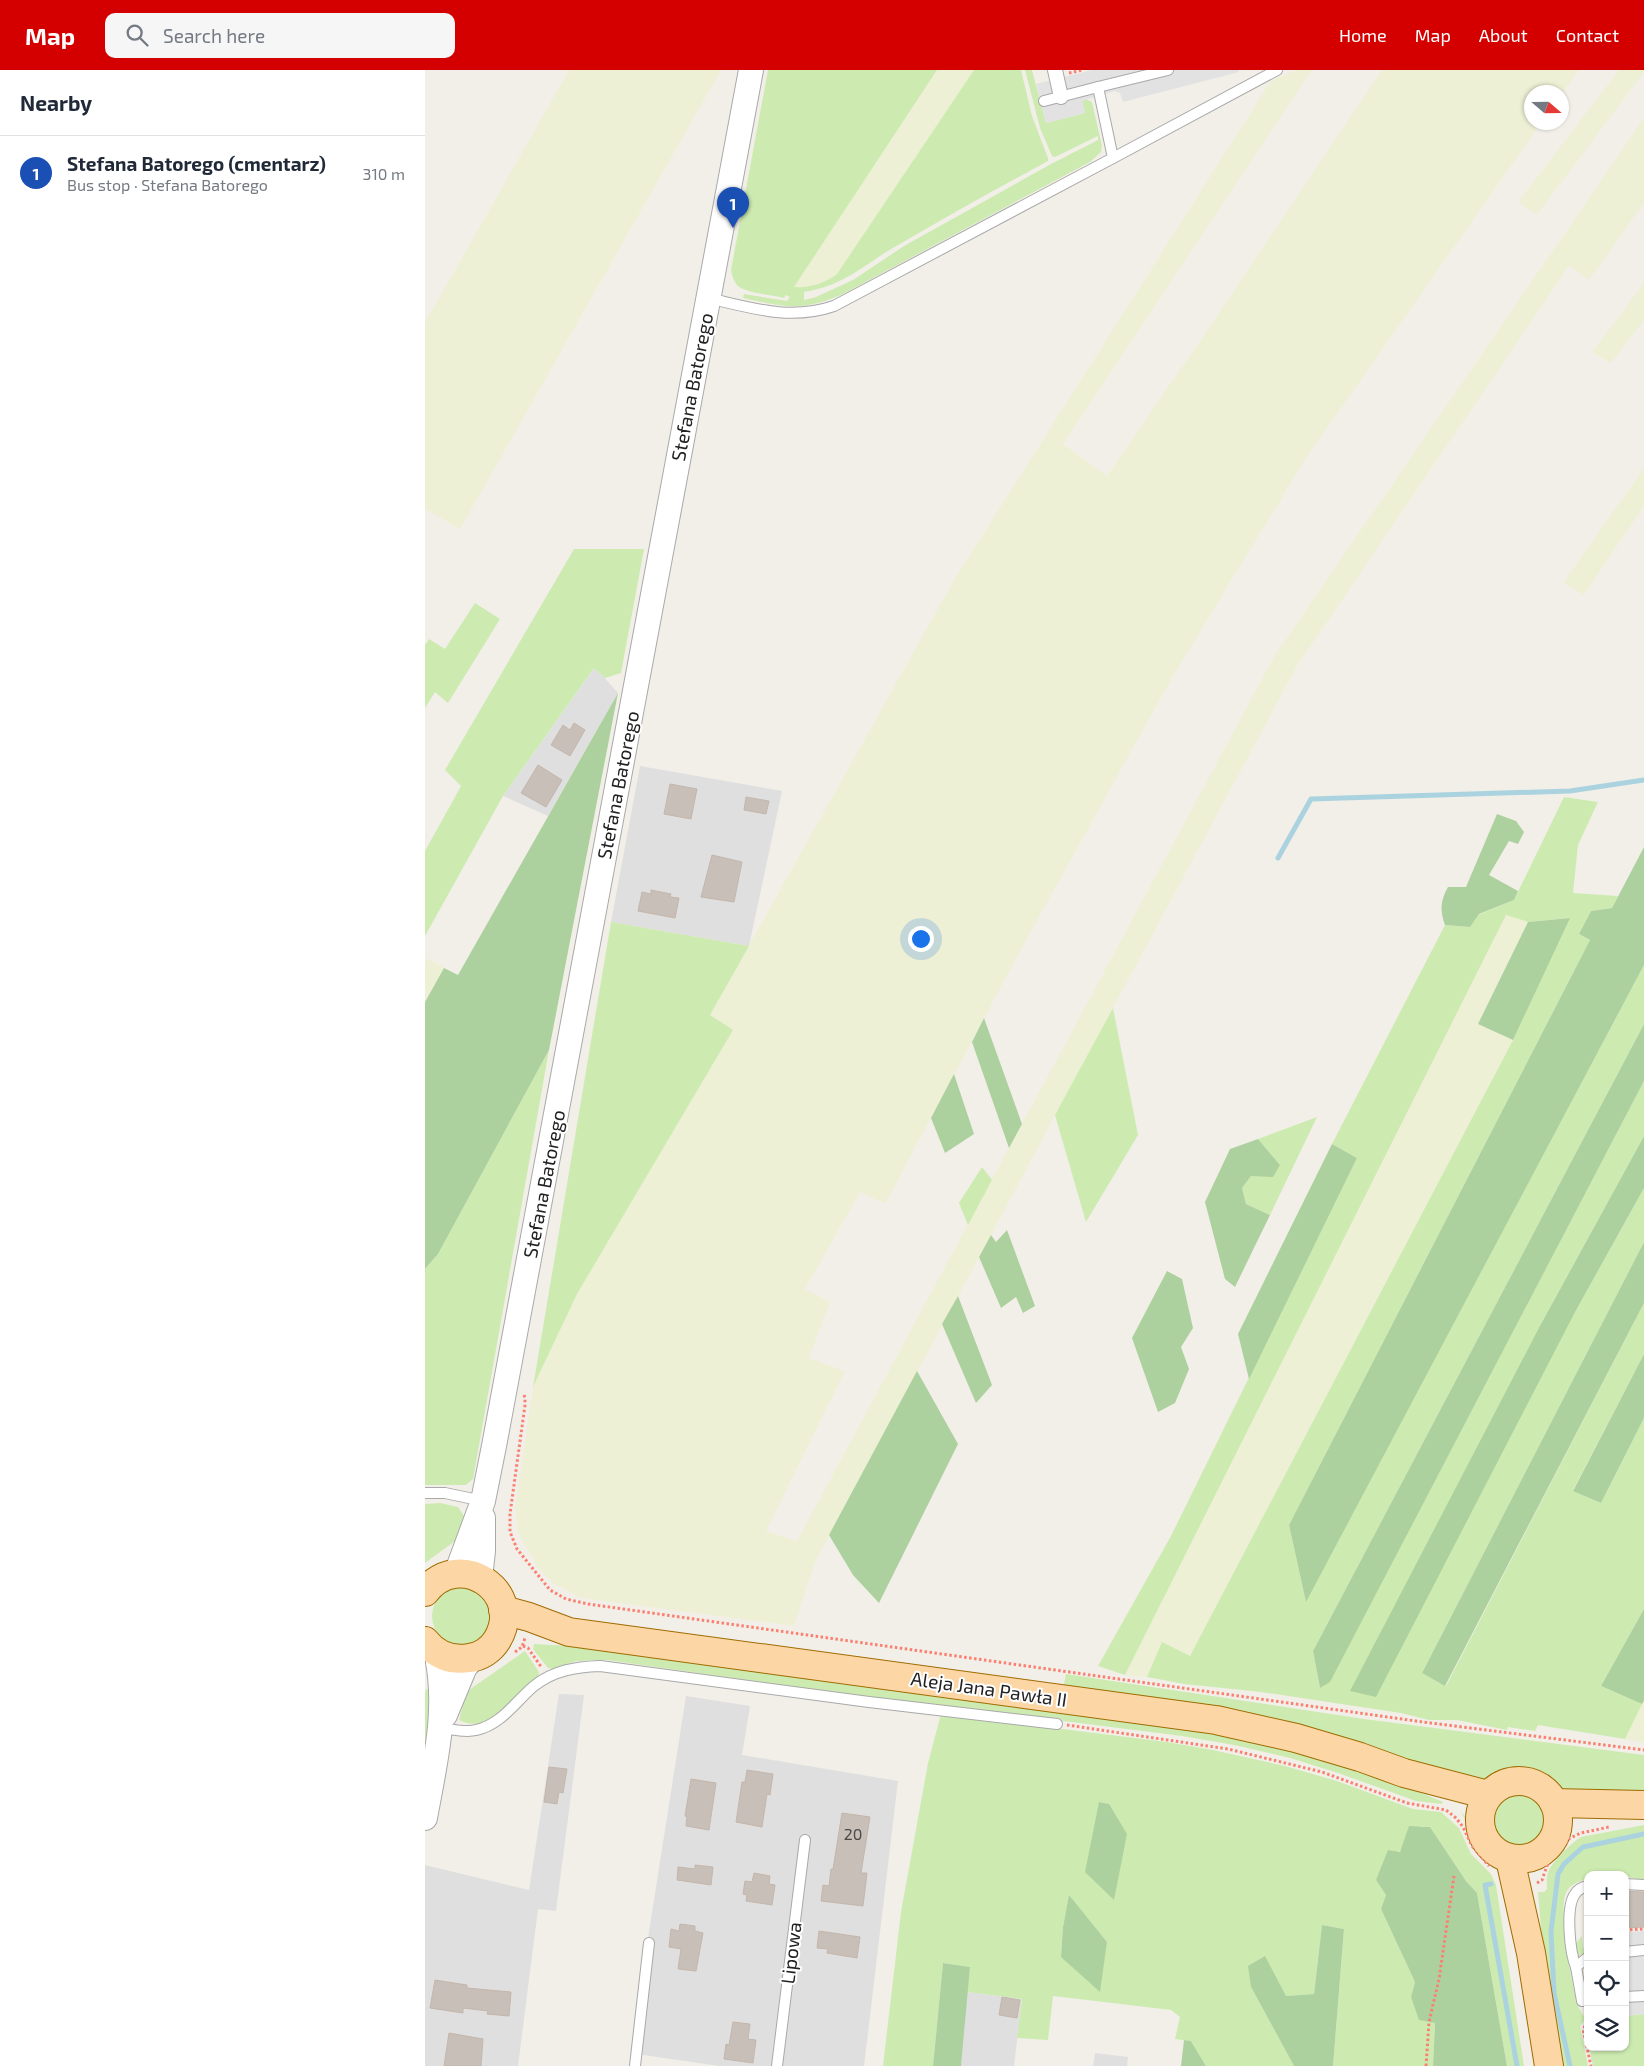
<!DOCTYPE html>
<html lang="en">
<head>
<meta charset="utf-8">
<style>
	:root { --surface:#fff; --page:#f6f6f7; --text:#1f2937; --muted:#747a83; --line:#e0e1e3; --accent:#d40000 }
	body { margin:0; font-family:"Exo 2",sans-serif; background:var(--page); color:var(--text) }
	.controls { position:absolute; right:15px; bottom:15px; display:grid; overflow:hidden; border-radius:10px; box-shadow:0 1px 4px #0004 }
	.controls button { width:45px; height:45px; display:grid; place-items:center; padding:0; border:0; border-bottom:1px solid var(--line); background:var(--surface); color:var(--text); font:25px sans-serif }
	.compass { position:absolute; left:1099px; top:15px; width:45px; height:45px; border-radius:50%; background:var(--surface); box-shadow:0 1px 4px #0004; rotate:110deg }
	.you { position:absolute; left:495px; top:868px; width:18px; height:18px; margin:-12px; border:4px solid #fff; border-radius:50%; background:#1a73e8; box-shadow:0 0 0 8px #1a73e833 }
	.badge { display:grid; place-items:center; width:32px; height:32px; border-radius:50%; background:var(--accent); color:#fff; font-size:16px; font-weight:700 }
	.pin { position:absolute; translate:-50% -41px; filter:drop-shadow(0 1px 2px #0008) }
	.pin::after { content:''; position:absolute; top:26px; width:18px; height:15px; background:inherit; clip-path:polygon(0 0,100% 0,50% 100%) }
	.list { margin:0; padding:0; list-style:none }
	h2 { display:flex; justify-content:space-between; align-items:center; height:65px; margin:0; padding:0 20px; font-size:21px }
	h2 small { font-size:16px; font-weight:400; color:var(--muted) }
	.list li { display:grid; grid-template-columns:32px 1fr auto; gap:15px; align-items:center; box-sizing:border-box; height:75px; padding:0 20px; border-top:1px solid var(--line) }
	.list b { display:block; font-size:19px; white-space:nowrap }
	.list p { margin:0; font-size:16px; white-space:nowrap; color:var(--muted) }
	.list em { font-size:16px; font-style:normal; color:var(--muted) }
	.icon { flex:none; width:28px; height:28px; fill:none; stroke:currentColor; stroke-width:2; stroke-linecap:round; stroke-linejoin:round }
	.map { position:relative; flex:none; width:1219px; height:1996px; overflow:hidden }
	header { display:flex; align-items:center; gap:30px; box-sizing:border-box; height:70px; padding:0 25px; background:var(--accent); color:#fff }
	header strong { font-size:24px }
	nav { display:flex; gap:28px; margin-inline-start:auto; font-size:18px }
	.search { width:350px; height:45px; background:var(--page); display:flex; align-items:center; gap:12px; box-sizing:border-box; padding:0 18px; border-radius:10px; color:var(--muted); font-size:19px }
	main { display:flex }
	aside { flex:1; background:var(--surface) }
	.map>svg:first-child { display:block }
</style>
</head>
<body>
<header>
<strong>Map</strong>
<div class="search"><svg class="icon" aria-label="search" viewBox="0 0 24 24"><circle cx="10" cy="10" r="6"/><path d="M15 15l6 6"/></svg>Search here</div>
<nav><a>Home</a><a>Map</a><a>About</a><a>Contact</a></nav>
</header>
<main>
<aside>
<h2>Nearby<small></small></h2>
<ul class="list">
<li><span class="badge" style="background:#1a4fb4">1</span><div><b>Stefana Batorego (cmentarz)</b><p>Bus stop · Stefana Batorego</p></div><em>310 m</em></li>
</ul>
</aside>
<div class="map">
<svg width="1219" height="1996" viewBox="0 0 1219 1996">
	<rect width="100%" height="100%" fill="#f2efe9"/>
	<!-- residential -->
	<g fill="#e0dfdf">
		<polygon points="170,597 193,623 123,746 78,726"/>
		<polygon points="215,696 357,721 324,876 186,852"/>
		<polygon points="134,1624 159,1625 131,1841 113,1839 93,1996 0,1996 0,1795 104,1820"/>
		<polygon points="261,1626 325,1636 317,1685 473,1711 439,1996 294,1996 205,1983"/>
		<polygon points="542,1922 597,1929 589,1996 536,1996"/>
		<polygon points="670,1983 703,1987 702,1996 668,1996"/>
	</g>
	<!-- farmland -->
	<g fill="#eef0d5">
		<polygon points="144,0 296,0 35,459 0,439 0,253"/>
		<polygon points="512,0 549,0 412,204 399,213 382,218 369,217"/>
		<polygon points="871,0 887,0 638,374 682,406 781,262 957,0 1154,0 1137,24 1136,22 1106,22 1106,52 1116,53 881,388 748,606 594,883 460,1134 435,1122 380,1219 405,1232 384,1288 420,1301 341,1461 372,1471 850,585 1219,48 1219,133 1164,210 1144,196 872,596 390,1492 369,1556 156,1528 129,1514 113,1498 93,1462 90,1438 108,1317 152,1224 308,960 285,945 529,510 845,12"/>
		<polygon points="1194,0 1219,0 1219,2 1112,145 1093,132"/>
		<polygon points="1219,213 1219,250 1186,293 1167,282"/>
		<polygon points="1219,398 1219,436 1159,525 1138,513"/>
		<polygon points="1081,844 1103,852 1053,954 1088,970 765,1586 737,1573 722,1607 700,1605"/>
		<polygon points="3,888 19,898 0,932 0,893"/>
		<polygon points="1219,1631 1219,1673 1200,1669 1217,1634"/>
	</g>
	<!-- grass -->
	<g fill="#cdebb0" fill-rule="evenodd">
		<path d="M 343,0 L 512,0 L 369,217 C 386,218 398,214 412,204 L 549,0 L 596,0 L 607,46 L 623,88 L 623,91 C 573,118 523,146 473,175 C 438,195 421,215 379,222 L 379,230 L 391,227 L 428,210 L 479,176 L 626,94 L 673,70 L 673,66 L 630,87 L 627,86 L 615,58 L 600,0 L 607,0 L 621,53 L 660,43 L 657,31 L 661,29 L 667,32 L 677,76 L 676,82 L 665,92 L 416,225 C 374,242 361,237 318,228 L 319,224 L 362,231 L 365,227 L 361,225 L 359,228 C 348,225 319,223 312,215 C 308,210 307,205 306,200 Z"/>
		<polygon points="149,479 219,479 196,603 180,608 169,598 78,726 0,866 0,781 36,716 20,700"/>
		<polygon points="50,533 75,549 23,633 10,622 0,638 0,575 4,569 20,579"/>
		<polygon points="1139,727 1173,732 1153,775 1148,823 1193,826 1187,838 1166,841 1154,864 1165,870 864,1455 881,1531 1219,895 1219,954 888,1581 895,1618 905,1611 1219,1011 1219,1066 1116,1254 1149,1244 1219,1118 1219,1172 997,1603 1021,1616 1219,1233 1219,1284 1148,1420 1176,1433 1219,1348 1219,1539 1176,1616 1217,1634 1200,1669 1113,1655 1110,1661 1083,1657 1082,1660 1032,1650 1004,1650 976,1643 836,1622 759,1614 722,1607 737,1572 765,1586 1088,970 1144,848 1103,852 1081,845 700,1605 673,1596 746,1466 932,1088 907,1074 1020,855 1045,857 1053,845 1089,830"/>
		<polygon points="186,852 324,876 285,945 308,960 152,1224 108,1317"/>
		<polygon points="688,938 713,1065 661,1152 630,1045"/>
		<polygon points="124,980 48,1409 41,1415 0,1415 0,1199 13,1184"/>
		<polygon points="892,1047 845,1145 821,1134 817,1118 826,1106 855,1095 833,1069"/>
		<polygon points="557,1097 567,1110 543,1155 534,1133"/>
		<polygon points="15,1433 33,1437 39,1446 32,1472 30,1471 0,1493 0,1434"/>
		<circle cx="36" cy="1546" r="29"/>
		<polygon points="109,1574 183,1578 803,1662 949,1703 1018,1732 1017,1734 991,1731 913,1703 865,1688 809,1675 757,1666 384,1619 182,1590 151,1591 128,1599 123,1598 108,1579"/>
		<path d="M 100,1581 L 114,1602 L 113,1608 C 88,1622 68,1667 34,1650 L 41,1622 Z"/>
		<path d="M 641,1604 L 939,1649 L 1219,1685 L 1219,1722 L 1139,1726 C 1124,1715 1107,1698 1086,1705 C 1071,1710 1064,1715 1048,1714 L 953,1679 L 884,1657 L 811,1639 L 638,1619 Z"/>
		<polygon points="1,1619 8,1621 0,1682 0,1624"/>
		<path d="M 516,1644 L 742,1672 L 788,1680 L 860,1696 L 912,1711 L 988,1739 L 1016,1742 L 1034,1758 L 1046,1784 L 1066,1804 L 1071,1815 L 1099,1996 L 1082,1996 L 1052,1823 L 1041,1811 L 1005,1757 L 995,1756 L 951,1810 L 961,1825 L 956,1839 L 990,1912 L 986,1927 L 1010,1953 L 1008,1996 L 908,1996 L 919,1859 L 897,1855 L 889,1924 L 861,1926 L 826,1917 L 869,1996 L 781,1996 L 766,1971 L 750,1969 L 755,1947 L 746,1940 L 628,1926 L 623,1970 L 592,1968 L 597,1929 L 542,1922 L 545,1897 L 518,1893 L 508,1996 L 458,1996 L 476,1842 L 503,1693 ZM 674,1732 L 684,1734 L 695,1794 L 689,1829 ZM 644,1826 L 682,1872 L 636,1887 L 638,1857 Z"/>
		<circle cx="1094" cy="1750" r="27"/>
		<path d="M 1036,1742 C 1049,1754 1047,1766 1057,1779 C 1066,1789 1076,1792 1079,1806 L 1052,1776 L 1045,1758 Z"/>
		<path d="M 1219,1755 L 1219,1811 L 1200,1806 L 1200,1805 L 1163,1805 L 1163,1809 C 1154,1811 1145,1814 1141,1823 C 1133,1840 1147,1916 1153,1936 C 1155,1941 1158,1945 1161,1949 L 1155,1956 L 1163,1996 L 1136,1996 L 1118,1883 L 1113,1822 L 1119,1822 L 1122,1819 C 1122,1814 1121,1808 1123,1803 C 1125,1794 1147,1772 1156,1767 Z"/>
		<polygon points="1083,1828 1114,1996 1109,1996"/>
		<polygon points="1157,1866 1158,1878 1163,1877 1163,1881 1152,1887 1151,1873"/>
		<polygon points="1219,1944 1219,1996 1168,1996 1164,1977 1200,1977 1200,1946"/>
	</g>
	<!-- forest -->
	<g fill="#add19e">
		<polygon points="193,623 124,980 13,1184 0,1199 0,932 19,898 33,905"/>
		<path d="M 1072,744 L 1091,751 L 1099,762 L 1093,774 L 1084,771 L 1064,805 L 1093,821 L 1089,830 L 1054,844 L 1045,857 L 1020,855 C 1015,841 1015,831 1023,817 L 1041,817 Z"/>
		<polygon points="1219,777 1219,895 881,1532 864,1455 1165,870 1154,864 1166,841 1187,838"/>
		<polygon points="1145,848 1088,970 1053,954 1103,852"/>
		<polygon points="559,948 597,1054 584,1078 547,972"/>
		<polygon points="1219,954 1219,1011 905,1612 895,1618 888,1581"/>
		<polygon points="529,1004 549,1064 520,1083 506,1048"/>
		<polygon points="1219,1066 1219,1118 1149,1244 951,1627 925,1621 1116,1254"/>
		<polygon points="833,1069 855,1095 848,1107 826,1106 817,1118 821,1134 845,1145 810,1217 800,1209 780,1132 805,1079"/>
		<polygon points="907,1074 932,1088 824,1309 813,1264"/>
		<polygon points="582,1160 610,1236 598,1243 591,1227 576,1238 554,1187 566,1165 571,1172"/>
		<polygon points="1219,1172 1219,1233 1020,1616 997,1603"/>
		<polygon points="742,1201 757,1209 768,1258 756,1277 764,1299 750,1333 733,1342 707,1268"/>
		<polygon points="533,1226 567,1315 551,1333 517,1254"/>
		<polygon points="1219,1284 1219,1348 1176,1433 1148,1421"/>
		<polygon points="492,1301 533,1374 454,1533 428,1505 404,1465"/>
		<polygon points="1219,1539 1219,1631 1217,1634 1176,1616"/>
		<polygon points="674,1732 684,1734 702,1764 689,1830 660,1802"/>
		<polygon points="984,1756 1005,1757 1041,1811 1052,1823 1082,1996 1008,1996 1010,1953 994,1950 986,1927 990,1912 956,1839 961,1825 951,1810 963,1780 975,1782"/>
		<polygon points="644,1825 682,1872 675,1922 636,1887 638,1857"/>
		<polygon points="897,1855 919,1859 908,1996 869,1996 826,1917 823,1896 840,1886 861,1926 889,1924"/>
		<polygon points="518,1893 545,1897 536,1996 508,1996"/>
		<polygon points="759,1970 766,1971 781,1996 756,1996"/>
	</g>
	<!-- parking -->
	<g fill="#e2e2e2">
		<polygon points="667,0 813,0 814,2 698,32 695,23 690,21 657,31 660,43 621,53 611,14"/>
		<polygon points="1219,1861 1219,1944 1200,1946 1200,1862"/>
	</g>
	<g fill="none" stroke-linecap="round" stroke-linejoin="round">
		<!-- stream -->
		<g stroke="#aad3df" stroke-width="5">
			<polyline points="853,788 886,729 1145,721 1219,710"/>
			<polyline points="1066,1814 1060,1815 1092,1996"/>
			<polyline points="1145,1996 1129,1923 1126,1862 1133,1804 1139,1794 1158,1777 1219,1764"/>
		</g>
	</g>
	<!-- building -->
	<g fill="#c7bfb8" stroke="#c4b6ab">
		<polygon points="149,653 160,660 145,686 126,675 138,655 145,660"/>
		<polygon points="113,695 137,710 121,737 96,723"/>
		<polygon points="245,714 272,719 266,749 239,744"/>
		<polygon points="321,727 344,731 341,744 319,740"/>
		<polygon points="287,785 317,792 309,832 276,827"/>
		<polygon points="226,820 246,824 245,827 254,828 250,848 213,841 217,822 226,824"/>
		<polygon points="124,1697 142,1699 138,1723 134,1722 132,1734 119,1732"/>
		<polygon points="322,1700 348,1704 345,1725 342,1724 337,1757 311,1752 317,1712 320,1712"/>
		<polygon points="266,1709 291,1713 284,1760 261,1756 262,1747 260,1746"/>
		<polygon points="417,1743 445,1747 436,1803 442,1803 438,1836 396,1831 398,1815 404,1816 406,1799 408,1799"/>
		<polygon points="270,1795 288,1797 286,1815 252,1810 253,1797 270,1799"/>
		<polygon points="329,1803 345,1806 344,1814 350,1815 347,1835 321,1831 322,1825 318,1824 320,1811 327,1812"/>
		<polygon points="1200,1821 1219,1822 1219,1857 1200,1858"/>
		<polygon points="255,1854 270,1856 270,1861 278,1863 271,1901 253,1899 256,1879 244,1877 246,1859 254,1861"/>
		<polygon points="394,1861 435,1867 432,1888 402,1883 403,1879 392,1878"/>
		<polygon points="10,1910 42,1915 42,1918 86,1922 84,1946 62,1944 63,1941 38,1938 38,1943 5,1938"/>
		<polygon points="577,1927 595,1930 592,1948 574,1945"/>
		<polygon points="308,1952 325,1954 323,1969 331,1970 328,1993 299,1989 301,1974 304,1975"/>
		<polygon points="24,1963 58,1969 56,1996 19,1996"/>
	</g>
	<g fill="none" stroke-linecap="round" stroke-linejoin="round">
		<!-- service casing -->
		<g stroke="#a9a9a9" stroke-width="12">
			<g id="service">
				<polyline points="673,17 743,0"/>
				<polyline points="688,88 852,0"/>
				<path d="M 283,228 C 327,238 365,251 409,236 L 688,88 L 673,17 L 619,31"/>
				<polyline points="0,1423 20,1423 58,1431"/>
				<path d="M 16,1658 C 27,1659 40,1663 51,1660 C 76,1655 91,1631 109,1616 C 129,1600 151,1597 175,1596 L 444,1632 L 632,1654"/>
				<polyline points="1200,1814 1219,1815"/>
				<polyline points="1200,1882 1219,1880"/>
				<polyline points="1163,1887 1151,1897 1157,1931 1163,1931"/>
				<path d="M 1151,1897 C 1145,1883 1140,1838 1150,1824 C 1153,1819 1158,1817 1163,1816"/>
				<polyline points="1200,1927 1219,1926"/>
				<polyline points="210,1996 224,1873"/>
				<polyline points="352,1996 380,1770"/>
			</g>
		</g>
		<!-- pedestrian casing -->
		<g stroke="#a9a9a9" stroke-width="16">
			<polyline id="pedestrian" points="630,0 636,27"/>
		</g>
		<!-- tertiary casing -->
		<g stroke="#a9a9a9" stroke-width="26">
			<g id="tertiary">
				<polyline points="31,1504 58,1431 69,1376 326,0"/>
				<polyline points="55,1508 58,1481 58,1448"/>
				<polyline points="20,1645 40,1597 48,1588"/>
				<path d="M 0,1748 C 10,1692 24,1639 11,1582"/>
			</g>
		</g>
		<!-- primary casing -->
		<g stroke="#a06b00" stroke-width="30">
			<g id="primary">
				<path d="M 0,1522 C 34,1477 101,1522 72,1570 C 66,1580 55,1587 44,1588 C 26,1591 11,1585 0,1571"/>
				<polyline points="78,1540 104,1547 144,1562 791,1650 871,1668 935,1687 979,1703 1063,1725"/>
				<circle cx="1094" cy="1750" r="39"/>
				<polyline points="1129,1733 1219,1735"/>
				<polyline points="1085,1789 1106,1883 1124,1996"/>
			</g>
		</g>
		<!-- path -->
		<g stroke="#fa8072" stroke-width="3" stroke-dasharray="2.5 2.5" stroke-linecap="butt">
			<polyline points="644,3 658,0"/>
			<polyline points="99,1325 100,1328 100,1335 85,1444 85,1462 92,1479 125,1520 141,1529 163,1534 998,1652 1219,1680"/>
			<polyline points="98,1576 103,1578 117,1598"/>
			<polyline points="90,1582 97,1577 100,1568"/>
			<polyline points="642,1655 803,1679 897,1702 982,1733 1021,1740 1031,1748 1038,1757 1047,1776 1064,1796"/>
			<polyline points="1112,1813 1117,1810 1123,1793 1145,1768 1156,1763 1184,1757"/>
			<polyline points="1200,1860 1219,1859"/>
			<polyline points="1163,1952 1158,1959 1166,1996"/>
			<polyline points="1001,1996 1004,1952 1014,1909 1029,1806"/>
		</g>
		<!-- service -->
		<use href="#service" stroke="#fff" stroke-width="10"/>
		<!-- pedestrian -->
		<use href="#pedestrian" stroke="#fff" stroke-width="14"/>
		<!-- tertiary -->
		<use href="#tertiary" stroke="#fff" stroke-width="24"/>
		<!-- primary -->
		<use href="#primary" stroke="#fcd6a4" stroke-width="28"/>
	</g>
	<g text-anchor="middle" stroke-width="4" stroke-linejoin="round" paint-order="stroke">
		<!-- number labels -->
		<g font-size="16" fill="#4b4948">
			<text x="428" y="1770">20</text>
		</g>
		<!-- street labels -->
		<g font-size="19" fill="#222" stroke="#fff">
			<text transform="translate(267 317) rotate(-79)" y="7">Stefana Batorego</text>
			<text transform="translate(193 715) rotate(-79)" y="7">Stefana Batorego</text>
			<text transform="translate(119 1114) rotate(-79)" y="7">Stefana Batorego</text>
			<text transform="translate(564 1619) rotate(8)" y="7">Aleja Jana Pawła II</text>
			<text transform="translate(366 1883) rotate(-83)" y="7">Lipowa</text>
		</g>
	</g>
</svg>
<div class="controls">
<button>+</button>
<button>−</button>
<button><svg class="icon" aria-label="locate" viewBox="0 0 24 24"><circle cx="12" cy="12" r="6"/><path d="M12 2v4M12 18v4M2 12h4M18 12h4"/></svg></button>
<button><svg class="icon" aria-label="layers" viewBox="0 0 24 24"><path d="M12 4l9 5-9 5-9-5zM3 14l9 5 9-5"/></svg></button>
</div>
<svg class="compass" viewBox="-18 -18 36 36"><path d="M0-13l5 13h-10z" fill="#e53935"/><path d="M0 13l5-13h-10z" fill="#747a83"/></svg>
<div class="you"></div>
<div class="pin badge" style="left:308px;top:158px;background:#1a4fb4">1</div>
</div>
</main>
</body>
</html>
